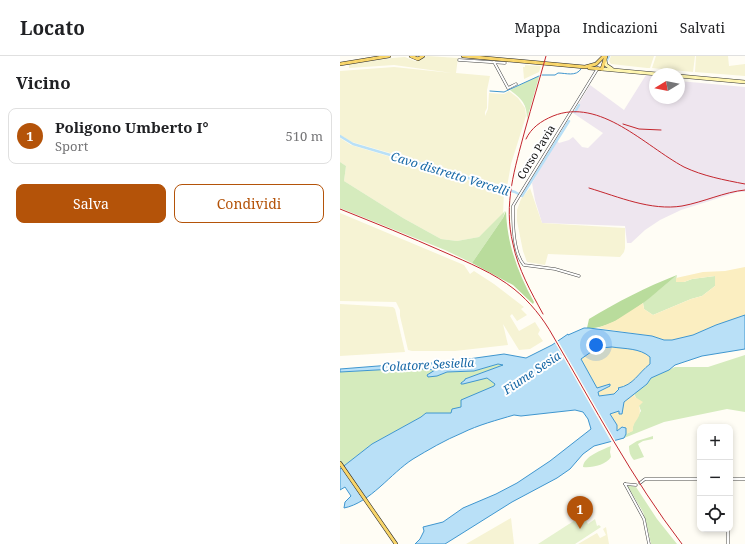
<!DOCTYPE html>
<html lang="it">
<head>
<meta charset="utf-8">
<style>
	:root { --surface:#fff; --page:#f2f2f2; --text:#202124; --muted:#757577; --line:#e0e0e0; --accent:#b45309 }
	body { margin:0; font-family:"Noto Serif",serif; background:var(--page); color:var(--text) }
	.controls { position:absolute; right:12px; bottom:12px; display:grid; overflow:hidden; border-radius:8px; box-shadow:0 2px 6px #0003 }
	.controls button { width:36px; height:36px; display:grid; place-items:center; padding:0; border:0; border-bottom:1px solid var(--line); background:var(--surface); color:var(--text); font:20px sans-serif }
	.compass { position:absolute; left:309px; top:12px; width:36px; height:36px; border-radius:50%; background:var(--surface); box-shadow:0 2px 6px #0003; rotate:260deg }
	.you { position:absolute; left:256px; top:289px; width:14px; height:14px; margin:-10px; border:3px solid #fff; border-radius:50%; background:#1a73e8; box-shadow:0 0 0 6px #1a73e833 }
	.badge { display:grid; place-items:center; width:26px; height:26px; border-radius:50%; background:var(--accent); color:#fff; font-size:13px; font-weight:700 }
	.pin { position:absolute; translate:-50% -33px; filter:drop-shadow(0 1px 2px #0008) }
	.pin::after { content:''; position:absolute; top:21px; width:14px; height:12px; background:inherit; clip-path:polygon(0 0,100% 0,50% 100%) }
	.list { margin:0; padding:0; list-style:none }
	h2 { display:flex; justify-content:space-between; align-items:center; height:52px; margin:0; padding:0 16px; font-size:17px }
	h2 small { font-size:13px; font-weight:400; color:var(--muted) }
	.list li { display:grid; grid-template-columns:26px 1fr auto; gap:12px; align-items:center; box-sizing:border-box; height:56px; margin:0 8px 8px; padding:0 8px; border:1px solid var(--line); border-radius:8px }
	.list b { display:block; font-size:15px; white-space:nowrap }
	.list p { margin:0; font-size:13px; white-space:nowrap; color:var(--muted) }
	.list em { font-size:13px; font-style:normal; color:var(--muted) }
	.actions { display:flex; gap:8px; padding:12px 16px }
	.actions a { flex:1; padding:9px 0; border:1px solid var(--accent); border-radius:8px; text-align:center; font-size:14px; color:var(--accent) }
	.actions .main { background:var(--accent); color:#fff }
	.icon { flex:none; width:22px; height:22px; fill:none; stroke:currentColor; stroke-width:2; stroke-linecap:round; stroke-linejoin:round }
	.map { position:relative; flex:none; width:405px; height:488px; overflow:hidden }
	header { display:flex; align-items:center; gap:24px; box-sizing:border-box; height:56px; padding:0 20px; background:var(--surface); border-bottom:1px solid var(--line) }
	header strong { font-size:19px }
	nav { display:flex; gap:22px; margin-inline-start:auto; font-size:14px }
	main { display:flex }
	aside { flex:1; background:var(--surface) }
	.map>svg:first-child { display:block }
</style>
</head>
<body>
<header>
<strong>Locato</strong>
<nav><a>Mappa</a><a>Indicazioni</a><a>Salvati</a></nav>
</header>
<main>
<aside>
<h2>Vicino<small></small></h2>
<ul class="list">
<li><span class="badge">1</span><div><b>Poligono Umberto I°</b><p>Sport</p></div><em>510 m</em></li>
</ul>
<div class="actions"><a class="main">Salva</a><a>Condividi</a></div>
</aside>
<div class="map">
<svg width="405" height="488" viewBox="0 0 405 488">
	<rect width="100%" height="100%" fill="#fffdf5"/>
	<!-- industrial -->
	<polygon fill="#eee6ef" points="306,19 315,21 315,42 339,42 339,25 405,31 405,136 398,136 341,154 320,164 305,174 291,187 287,187 285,170 202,167 195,144 192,127 217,85 219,87 229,84 233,81 242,91 248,92 263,77 233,57 250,29 284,54"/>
	<!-- farmland -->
	<g fill="#f6f3d4">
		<polygon points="87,0 118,2 116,17 150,20 147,34 147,52 145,56 145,60 148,53 149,37 164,38 169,35 178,42 185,52 186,60 171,108 167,131 12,86 0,79 0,15 54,11 112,17 54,9 9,12 9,8 52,2 65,1 75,5 78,5"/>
		<polygon points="271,0 314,0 310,12 307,12 271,8 269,5"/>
		<polygon points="316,0 355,0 353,16 312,12"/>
		<polygon points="356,0 388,0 389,10 405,8 405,20 355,16"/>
		<polygon points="185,9 201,10 199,16 184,23 183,11 185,11"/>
		<polygon points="0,82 11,89 164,135 163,159 139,181 117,185 101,183 63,162 4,125 6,110 0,106"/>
		<polygon points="190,132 202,167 285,172 285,192 284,196 280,201 208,198 205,209 187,206 183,195 177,165 177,154 181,143"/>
		<polygon points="0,157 124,209 130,218 134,215 154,228 184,251 181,253 187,259 177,265 172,258 170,260 179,275 195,266 200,274 198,278 203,285 190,293 179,294 163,268 168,289 115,295 72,295 68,294 60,260 60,254 56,246 0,245"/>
		<polygon points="0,248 53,251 55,253 65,296 0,300"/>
		<polygon points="171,462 174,488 126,488"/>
		<polygon points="266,471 269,488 238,488 257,477 260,482 266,479 263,473"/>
	</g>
	<!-- green -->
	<g fill="#d5ebbd">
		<path d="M 196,21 L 199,21 L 187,63 C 187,48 182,43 170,34 Z"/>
		<polygon points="0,106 6,110 4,125 63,162 101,183 117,185 139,181 165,155 163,162 132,207 105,194 0,152"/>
		<polygon points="337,219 336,225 344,226 352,223 375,220 375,230 362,240 351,243 313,259 304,253 303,247"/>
		<polygon points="405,299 405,356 387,353 324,366 284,382 286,378 292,375 294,366 301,355 294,337 307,328 311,322 335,311 368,311"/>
		<polygon points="158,308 163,309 125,323 125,324 121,327 147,322 156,328 154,330 111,357 86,357 81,361 32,388 0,413 0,316 73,312 96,314 95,315 92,316 97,320 107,316 134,315"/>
		<path d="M 313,380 L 313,383 L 303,385 L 298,388 L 304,401 L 294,404 C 290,400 289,395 289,390 L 297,385 Z"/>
		<path d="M 271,390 L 270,396 L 271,401 C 266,409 252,412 243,411 C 244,400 262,394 271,390 Z"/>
		<polygon points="287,429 296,431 317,463 337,488 311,488 306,466 303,456"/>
	</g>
	<!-- forest -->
	<g fill="#b9dc9c">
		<path d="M 166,155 C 167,188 178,217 194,246 L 193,248 L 173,229 L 132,207 L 163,162 Z"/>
		<path d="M 337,219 C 315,237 276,275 247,272 L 249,263 C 277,246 306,231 337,219 Z"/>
	</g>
	<!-- sand -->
	<g fill="#fbeec1">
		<polygon points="405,211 405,259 403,260 376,269 353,279 332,284 324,284 312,280 258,272 275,265 303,247 304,253 313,259 351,243 362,240 375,230 375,220 352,223 344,226 336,226 336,222 363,216 385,215"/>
		<path d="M 272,291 C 285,293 300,292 310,301 L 310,308 C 299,317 294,329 279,332 L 274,338 L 259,340 L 258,336 L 270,330 L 270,328 L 257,333 L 241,303 L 245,300 L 250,293 Z"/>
		<path d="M 294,337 L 295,341 L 303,346 L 299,350 C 303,363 292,364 293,375 L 286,378 L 284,370 L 277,375 L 277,369 L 270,358 L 279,355 L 282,358 L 284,346 Z"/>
	</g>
	<!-- pitch -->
	<polygon fill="#e6f2cf" points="243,459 248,468 255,463 257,470 259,469 261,471 235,488 198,488"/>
	<!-- water -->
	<path fill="#b9e0f7" stroke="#3f96cf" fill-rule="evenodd" d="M 405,259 L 405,293 L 362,300 L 335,309 L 329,314 L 311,322 L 307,328 L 284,346 L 282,358 L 279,358 L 279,355 L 270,358 L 277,369 L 277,375 L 282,371 L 286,372 L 286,378 L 284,382 L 254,390 L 243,398 L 230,413 L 217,422 L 172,446 L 105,488 L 75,488 L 80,483 L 84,475 L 83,471 L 103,466 L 123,452 L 156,438 L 177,427 L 210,405 L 251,373 L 248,363 L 243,356 L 235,354 L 181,360 L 174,359 C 157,364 138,369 122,377 C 105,384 88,394 73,403 C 51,417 30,447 4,452 L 5,446 L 11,440 L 5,431 L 0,434 L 0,413 L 32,388 L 81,361 L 86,357 L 111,357 L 112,353 L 121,351 L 121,344 L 154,330 L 155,328 L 147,322 L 123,328 L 121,328 L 121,327 L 125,324 L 125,323 L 163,309 L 158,308 L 134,315 L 107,316 L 97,320 L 88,321 L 87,319 L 95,314 L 73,312 L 0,316 L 0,313 L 76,307 L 100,307 L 164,298 L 186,302 L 212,289 L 228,278 L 228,279 L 244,272 L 249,272 L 312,280 L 324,284 L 332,284 L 353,279 L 376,269 ZM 272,291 C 285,293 300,292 310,301 L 310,308 C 298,317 294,329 278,332 L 279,333 L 274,338 L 259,340 L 258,336 L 270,330 L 270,328 L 257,332 L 241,303 L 251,296 L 249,295 L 250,293 Z"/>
	<!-- pier -->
	<polygon fill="#fffdf5" points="217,283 276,386 272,387 214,285"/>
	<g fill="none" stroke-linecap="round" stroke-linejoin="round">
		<!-- stream -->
		<g stroke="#3f96cf" stroke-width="1">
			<path d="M 202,19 L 215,19 L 218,17 C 226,17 236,21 241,13"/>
			<polyline points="150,35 164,36 199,20"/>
		</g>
		<!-- canal -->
		<g stroke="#b9e0f7" stroke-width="2.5">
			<polyline points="267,4 269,0"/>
			<polyline points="235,56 239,49"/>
			<polyline points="0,80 13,88 152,129 175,136 182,140 229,65"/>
		</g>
		<!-- street casing -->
		<g stroke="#444" stroke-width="3">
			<g id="street">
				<polyline points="119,4 165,7"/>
				<polyline points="154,6 168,32 176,28"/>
				<path d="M 239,220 L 215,213 L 184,209 C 174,198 173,171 173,156 L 173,150 L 179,140 L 258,12"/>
				<polyline points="390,423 405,423"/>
				<polyline points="300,427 305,423 360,423"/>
				<polyline points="285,428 304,463 309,488"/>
				<polyline points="285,428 296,429"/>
				<polyline points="388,488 388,473"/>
			</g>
		</g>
		<!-- secondary casing -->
		<g stroke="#333" stroke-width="4">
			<g id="secondary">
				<polyline points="265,4 266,9 272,13"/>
				<polyline points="262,13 317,18"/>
				<polyline points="339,20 405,26"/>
			</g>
		</g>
		<!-- primary casing -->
		<g stroke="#222" stroke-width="4">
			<g id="primary">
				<polyline points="71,0 78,3 83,0"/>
				<polyline points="123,0 245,11 256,8 264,0"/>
				<polyline points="0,8 49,0"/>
				<polyline points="249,12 262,13 266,0"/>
				<polyline points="0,407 56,488"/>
			</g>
		</g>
		<!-- street -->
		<use href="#street" stroke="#fff" stroke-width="2"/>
		<!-- secondary -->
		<use href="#secondary" stroke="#fff6b0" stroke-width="3"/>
		<!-- primary -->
		<use href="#primary" stroke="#f9d66b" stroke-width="3"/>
		<!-- rail -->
		<g stroke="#c4262e" stroke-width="1">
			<polyline points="283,68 299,73 321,74"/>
			<path d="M 186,83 C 191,72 201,65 213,60 C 260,41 305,90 344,111 C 363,120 384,124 405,128"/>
			<path d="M 249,132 C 279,141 311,155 342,150 C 364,146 384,136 405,134"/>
			<path d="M 0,153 C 35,167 70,181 104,196 C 129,207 154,217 174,233 C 190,246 203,262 213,280 C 254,350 292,423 342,488"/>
			<path d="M 203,258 C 191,236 178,213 173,188 C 163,148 175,112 185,74 C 192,49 199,25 206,0"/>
		</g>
	</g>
	<g text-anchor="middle" stroke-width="4" stroke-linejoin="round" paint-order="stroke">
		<!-- street labels -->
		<g font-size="11" fill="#111" stroke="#fff">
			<text transform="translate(196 96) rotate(-58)" y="4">Corso Pavia</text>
		</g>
		<!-- water labels -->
		<g font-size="12" font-style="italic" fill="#1768a6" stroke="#fff">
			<text transform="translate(110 118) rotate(17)" y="4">Cavo distretto Vercelli</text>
			<text transform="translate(88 309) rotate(-3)" y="4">Colatore Sesiella</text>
			<text transform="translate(192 317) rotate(-34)" y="4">Fiume Sesia</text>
		</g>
	</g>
</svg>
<div class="controls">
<button>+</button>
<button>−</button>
<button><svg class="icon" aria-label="locate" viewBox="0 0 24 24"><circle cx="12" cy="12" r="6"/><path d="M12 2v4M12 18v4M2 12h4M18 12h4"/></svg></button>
</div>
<svg class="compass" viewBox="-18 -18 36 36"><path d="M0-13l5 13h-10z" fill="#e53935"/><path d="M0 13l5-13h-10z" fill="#757577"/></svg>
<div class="you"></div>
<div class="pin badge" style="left:240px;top:473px">1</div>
</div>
</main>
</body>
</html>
